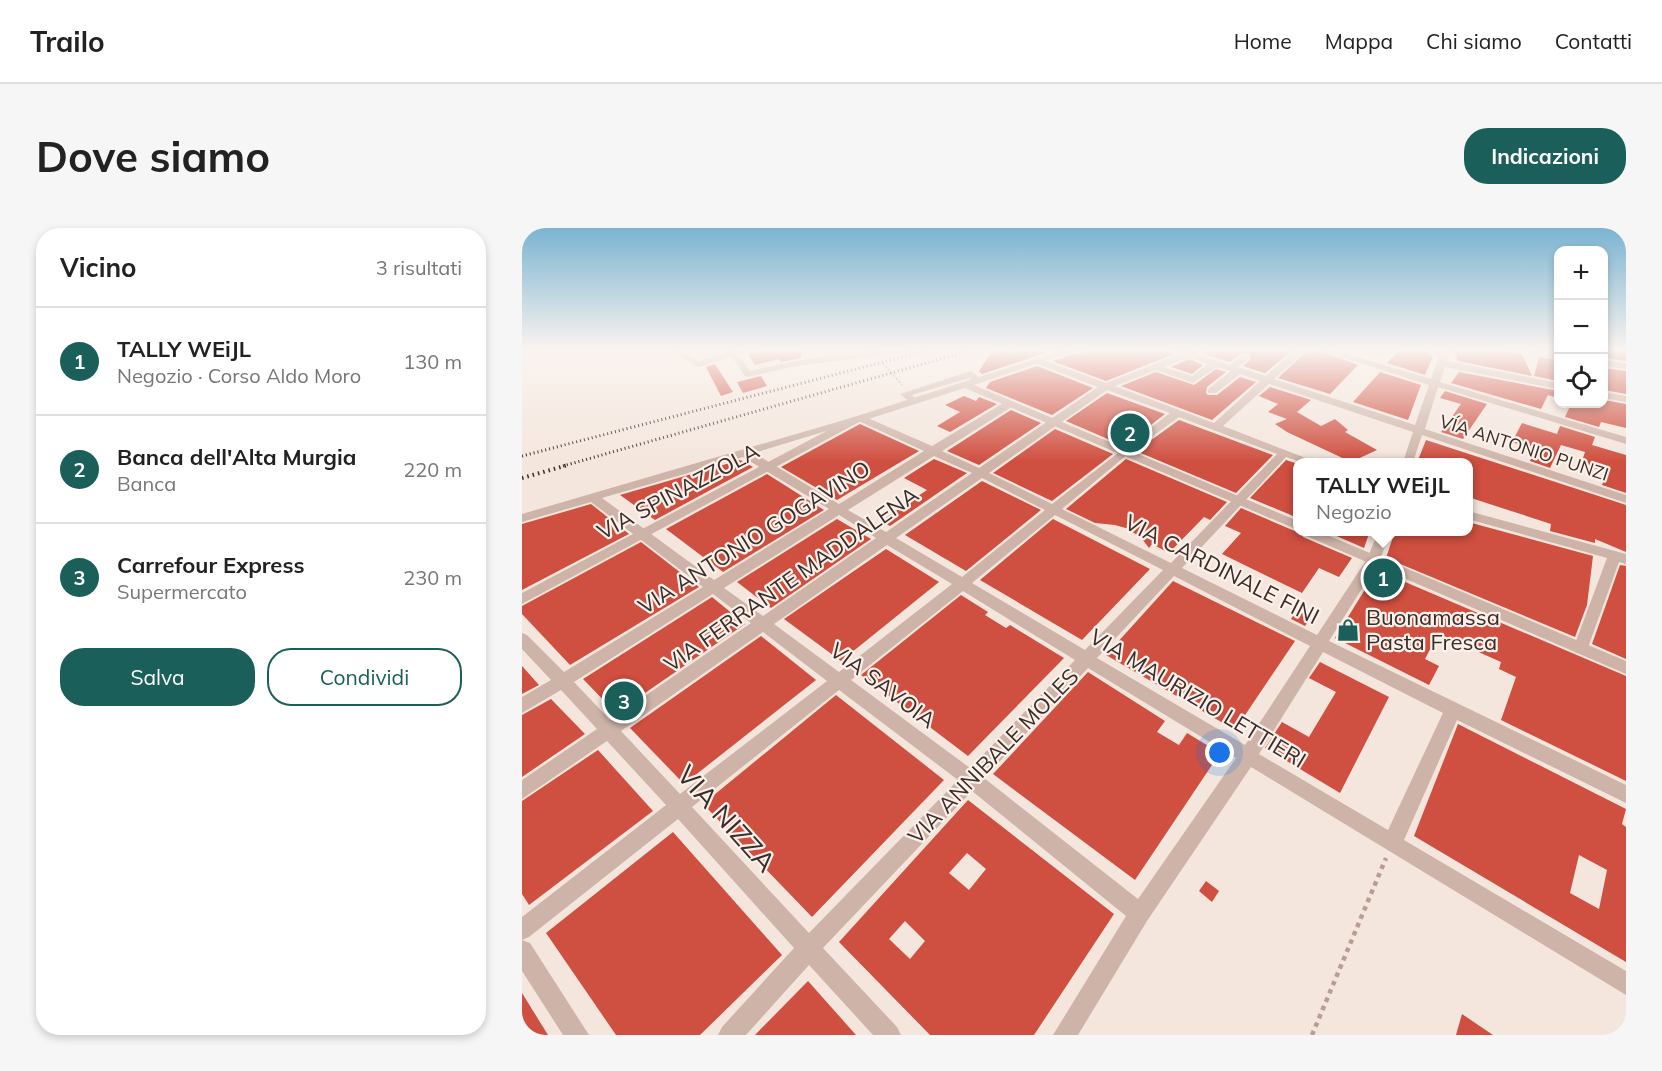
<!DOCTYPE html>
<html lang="it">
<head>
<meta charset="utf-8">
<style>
	:root { --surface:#fff; --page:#f6f6f6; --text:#222; --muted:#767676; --line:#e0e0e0; --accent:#1a5f5a }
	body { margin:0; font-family:Mulish,sans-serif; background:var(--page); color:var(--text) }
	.controls { position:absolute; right:18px; top:18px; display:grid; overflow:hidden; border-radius:12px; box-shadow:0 3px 9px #0003 }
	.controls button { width:54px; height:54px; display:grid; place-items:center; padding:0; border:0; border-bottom:2px solid var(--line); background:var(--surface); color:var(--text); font:30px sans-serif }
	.you { position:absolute; left:698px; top:525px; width:21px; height:21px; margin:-15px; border:4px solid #fff; border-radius:50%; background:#1a73e8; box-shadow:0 0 0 9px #1a73e833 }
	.badge { display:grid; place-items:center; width:39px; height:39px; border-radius:50%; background:var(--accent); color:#fff; font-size:20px; font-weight:700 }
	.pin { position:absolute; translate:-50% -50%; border:3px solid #fff; box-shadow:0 2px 6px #0006 }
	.popup { position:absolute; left:771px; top:230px; width:180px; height:78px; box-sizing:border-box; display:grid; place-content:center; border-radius:12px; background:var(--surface); filter:drop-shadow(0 2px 4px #0005); font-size:20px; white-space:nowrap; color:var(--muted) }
	.popup b { font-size:22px; color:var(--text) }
	.popup::after { content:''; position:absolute; left:50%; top:100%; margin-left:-12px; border:12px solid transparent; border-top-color:var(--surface) }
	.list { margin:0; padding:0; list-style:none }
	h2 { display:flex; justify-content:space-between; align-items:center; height:78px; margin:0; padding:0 24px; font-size:26px }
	h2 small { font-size:20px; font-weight:400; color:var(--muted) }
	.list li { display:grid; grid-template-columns:39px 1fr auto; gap:18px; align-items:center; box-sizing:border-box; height:108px; padding:0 24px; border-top:2px solid var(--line) }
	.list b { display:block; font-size:22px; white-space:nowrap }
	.list p { margin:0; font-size:20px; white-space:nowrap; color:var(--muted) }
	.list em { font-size:20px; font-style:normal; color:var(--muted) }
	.actions { display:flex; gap:12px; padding:18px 24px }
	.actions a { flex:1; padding:14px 0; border:2px solid var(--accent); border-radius:24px; text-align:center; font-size:21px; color:var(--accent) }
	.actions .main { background:var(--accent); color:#fff }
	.icon { flex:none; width:33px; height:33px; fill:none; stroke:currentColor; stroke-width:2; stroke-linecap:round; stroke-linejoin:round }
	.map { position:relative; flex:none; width:1104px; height:807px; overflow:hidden; border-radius:24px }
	header { display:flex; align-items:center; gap:36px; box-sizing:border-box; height:84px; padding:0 30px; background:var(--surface); border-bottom:2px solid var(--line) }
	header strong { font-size:28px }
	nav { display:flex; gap:33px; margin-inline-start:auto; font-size:21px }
	.intro { display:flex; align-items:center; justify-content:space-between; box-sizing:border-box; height:144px; padding:0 36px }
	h1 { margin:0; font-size:42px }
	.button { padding:15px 27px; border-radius:24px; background:var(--accent); color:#fff; font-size:21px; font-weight:700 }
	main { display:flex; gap:36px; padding:0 36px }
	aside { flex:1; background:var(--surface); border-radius:24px; box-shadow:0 3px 9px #0003 }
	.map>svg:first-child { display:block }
</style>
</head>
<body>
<header>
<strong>Trailo</strong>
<nav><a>Home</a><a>Mappa</a><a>Chi siamo</a><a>Contatti</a></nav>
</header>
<div class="intro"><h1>Dove siamo</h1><a class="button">Indicazioni</a></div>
<main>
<aside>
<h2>Vicino<small>3 risultati</small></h2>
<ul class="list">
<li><span class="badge">1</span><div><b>TALLY WEiJL</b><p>Negozio · Corso Aldo Moro</p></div><em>130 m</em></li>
<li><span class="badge">2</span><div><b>Banca dell'Alta Murgia</b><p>Banca</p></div><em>220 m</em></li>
<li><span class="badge">3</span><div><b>Carrefour Express</b><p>Supermercato</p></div><em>230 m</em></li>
</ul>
<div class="actions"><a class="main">Salva</a><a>Condividi</a></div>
</aside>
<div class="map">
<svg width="1104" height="807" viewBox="0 0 1104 807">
	<rect width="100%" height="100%" fill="#f4e6dd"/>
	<!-- building -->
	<g fill="#cf4f40" fill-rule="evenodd">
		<polygon points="244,121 279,121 280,125 279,130 259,134 257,131 233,137 226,126"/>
		<polygon points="481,121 490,125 502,121 526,124 460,146 457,143 469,125"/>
		<polygon points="570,121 637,121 652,126 584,153 530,133"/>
		<polygon points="693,121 772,121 743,145 721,138 729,131 727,125 720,125 708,134 682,126"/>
		<polygon points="787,121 792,121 836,137 808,166 756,150"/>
		<polygon points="878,121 898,121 911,128 903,147 865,135"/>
		<polygon points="931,121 972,121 1000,126 1010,148 936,133"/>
		<polygon points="1082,121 1104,121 1104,133 1082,130"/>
		<polygon points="1017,129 1036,132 1036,153 1012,148"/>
		<polygon points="667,131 681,137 670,146 649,139"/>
		<polygon points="193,136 211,164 199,168 184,139"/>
		<polygon points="515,138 571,160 530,187 464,160 468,154"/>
		<polygon points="1082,140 1104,143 1104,166 1082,162"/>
		<polygon points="694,141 704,144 685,159 684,165 686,167 695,167 718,149 734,154 690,192 599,158 634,144 672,157"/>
		<polygon points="858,144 899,157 886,192 831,174"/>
		<polygon points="937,144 1036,163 1036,170 1026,167 1019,181 929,155"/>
		<polygon points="239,148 245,158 221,165 215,154"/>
		<polygon points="748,159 789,172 775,184 799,198 813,191 826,202 823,204 855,222 829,234 765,204 753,196 765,191 746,184 756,176 737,168"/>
		<polygon points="923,163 965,176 941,211 919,204 939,176 918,170"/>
		<polygon points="585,165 643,186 602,218 544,193"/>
		<polygon points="442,168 454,173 457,169 475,176 428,204 415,198 438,184 423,177"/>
		<polygon points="1082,172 1104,176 1104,200 1079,194 1077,199 1043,189 1049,176 1082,176"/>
		<polygon points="489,182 519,195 457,237 425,223"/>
		<polygon points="657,192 751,227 714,265 614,223"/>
		<polygon points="1000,195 1035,206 1038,198 1073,209 1070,217 1104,227 1104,265 1080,257 1085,244 1059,236 1063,224 1039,217 1028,240 1008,233 1013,221 990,214"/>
		<polygon points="338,196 397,223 315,272 259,239"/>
		<polygon points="533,201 591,226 530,273 471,245"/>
		<polygon points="904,212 1104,277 1104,324 1073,311 1073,315 1028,303 1029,296 946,269 946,234 903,234 896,232"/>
		<polygon points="412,231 445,245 368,298 359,293 405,262 382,250"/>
		<polygon points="604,231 705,274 688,292 682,289 647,325 630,316 627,320 621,312 607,301 593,297 573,295 544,281"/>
		<polygon points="218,232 231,239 133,292 98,267"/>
		<polygon points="764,232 776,236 776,290 728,270"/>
		<polygon points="245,246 302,282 201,344 144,301"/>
		<polygon points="460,253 519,282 444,343 383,307"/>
		<polygon points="69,276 107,306 0,362 0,296"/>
		<polygon points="719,280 775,304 779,303 781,309 830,330 817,349 797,340 780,365 700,326 719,305 703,298"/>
		<polygon points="315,291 349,311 249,380 215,354"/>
		<polygon points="531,291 628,341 560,412 458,352"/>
		<polygon points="946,294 1071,328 1065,377 1053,409 864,330 873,303 946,303"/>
		<polygon points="803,303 848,303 842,320"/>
		<polygon points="119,314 177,359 48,437 0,386 0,378"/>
		<polygon points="364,321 417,354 319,433 262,391"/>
		<polygon points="1098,337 1104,338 1104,431 1070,416"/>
		<polygon points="855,342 1104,448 1104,553 979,492 994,449 977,441 979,434 916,406 903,431 917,438 907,457 813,410"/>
		<polygon points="651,353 773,413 713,502 584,427"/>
		<polygon points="439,367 466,384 463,387 484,400 488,397 542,430 446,528 339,447"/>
		<polygon points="190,369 223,396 94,485 61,451"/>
		<polygon points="776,380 791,387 783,398 769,391"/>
		<polygon points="239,408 294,452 162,556 108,500"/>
		<polygon points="798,434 867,469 818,565 743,520 760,494 787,509 814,464 787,450"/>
		<polygon points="0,438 17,457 0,466"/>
		<polygon points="566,444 643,493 635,504 657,517 665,505 698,525 613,652 471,546"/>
		<polygon points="314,467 422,552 290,689 181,576"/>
		<polygon points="29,471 63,506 0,549 0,487"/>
		<path d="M 936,496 L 1104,581 L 1100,596 L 1104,599 L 1104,734 L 892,608 ZM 1057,627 L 1085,642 L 1077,681 L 1048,665 Z"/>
		<polygon points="76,522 131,583 7,677 0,666 0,573"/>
		<path d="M 446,572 L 592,686 L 512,807 L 408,807 L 317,714 ZM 445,625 L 464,641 L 447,662 L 427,645 ZM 383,693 L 403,713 L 388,731 L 367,711 Z"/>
		<polygon points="151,604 260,727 178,807 94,807 24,705"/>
		<polygon points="684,653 697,663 690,674 677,663"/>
		<polygon points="286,753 334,807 233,807"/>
		<polygon points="0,765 26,807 0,807"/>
		<polygon points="940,786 971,807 934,807"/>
	</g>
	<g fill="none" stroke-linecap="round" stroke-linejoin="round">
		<!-- path-far1 -->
		<polyline stroke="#ba9d92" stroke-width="2" stroke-dasharray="2 2" stroke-linecap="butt" points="361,135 380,157"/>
		<!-- path -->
		<polyline stroke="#ba9d92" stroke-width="4.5" stroke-dasharray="4.5 4.5" stroke-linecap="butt" points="790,807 864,630"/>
		<!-- minor -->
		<g fill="#ceb4a8" fill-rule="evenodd">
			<path d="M 146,121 L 158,121 L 177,133 L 216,121 L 231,121 L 217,127 L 228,143 C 282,130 337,121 392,121 L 387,124 L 274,138 L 226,149 L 223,148 L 210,129 L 176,139 Z"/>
			<path d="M 646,121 L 667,123 L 686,121 L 676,126 L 708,137 L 721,127 L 727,127 L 727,131 L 716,139 L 744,148 L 775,121 L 785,121 L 752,151 L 893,197 L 907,157 L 794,121 L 809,121 L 909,151 L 917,128 L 900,121 L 929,121 L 925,133 L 1036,155 L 1036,161 L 923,139 L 918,154 L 1104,209 L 1104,216 L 916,159 L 903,201 L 1104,267 L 1104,275 L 900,207 L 891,234 L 881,234 L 891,204 L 747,156 L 701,198 L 794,234 L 779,234 L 764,229 L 660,340 L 795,407 L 845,331 L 856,304 L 868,304 L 858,332 L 807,413 L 1104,557 L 1104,575 L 935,492 L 882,612 L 1104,743 L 1104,767 L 729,539 L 625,693 L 556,807 L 531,807 L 604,688 L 450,563 L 301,720 L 375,799 L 379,807 L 351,807 L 287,737 L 224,807 L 196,807 L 200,799 L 272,720 L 156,591 L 7,709 L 0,712 L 8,715 L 67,807 L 41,807 L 0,743 L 0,689 L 144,577 L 85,513 L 0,571 L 0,552 L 75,501 L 39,462 L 0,485 L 0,469 L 29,452 L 0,421 L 0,405 L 5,407 L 42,444 L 181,359 L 69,274 L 0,294 L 0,286 L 339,187 L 410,218 L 483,174 L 491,174 L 491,178 L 420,223 L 457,240 L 576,159 L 513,135 L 513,131 L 519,131 L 584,155 L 658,126 ZM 667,129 L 686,136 L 670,148 L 642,139 ZM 694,139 L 709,143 L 686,161 L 686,165 L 694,165 L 718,146 L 738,153 L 692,195 L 593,158 L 634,142 L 671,155 ZM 585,162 L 648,185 L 530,276 L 467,245 ZM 657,189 L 755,226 L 649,335 L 540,281 L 606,226 ZM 337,193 L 402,223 L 317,276 L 232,225 ZM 412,228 L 450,245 L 364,304 L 326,282 ZM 221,229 L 307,281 L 192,352 L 80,270 ZM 460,250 L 523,282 L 440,349 L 374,310 ZM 317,287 L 354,310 L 241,388 L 202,360 ZM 533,287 L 641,342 L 563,422 L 450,355 ZM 365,317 L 430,356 L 317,444 L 252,396 ZM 652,348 L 788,418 L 723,517 L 575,430 ZM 441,363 L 553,432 L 448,540 L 329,452 ZM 191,366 L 229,395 L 88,492 L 52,454 ZM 241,404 L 305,453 L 158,566 L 99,503 ZM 801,424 L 921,485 L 866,602 L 737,526 ZM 566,440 L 714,530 L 616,671 L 462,550 ZM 317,462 L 436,552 L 287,705 L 170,579 Z"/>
			<polygon points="1000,121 1036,124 1036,130 1005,124"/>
			<polygon points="1082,132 1104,135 1104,141 1082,138"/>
			<polygon points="449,143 458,150 458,154 452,154 447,150 390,167 395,173 390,176 378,166"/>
			<polygon points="1082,164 1104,168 1104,174 1082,170"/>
			<polygon points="946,283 1104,326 1104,336 1097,334 1064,425 1054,425 1051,421 1085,330 946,291"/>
		</g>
		<!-- tertiary -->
		<g fill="#ceb4a8" fill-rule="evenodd">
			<polygon points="544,121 558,121 452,157 776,293 776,302 443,160 337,194 0,376 0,365 329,190"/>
			<polygon points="781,304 798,304 1104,433 1104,446 782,307"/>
		</g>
		<!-- rail-far1 -->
		<g stroke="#3a2c28" stroke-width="3" stroke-dasharray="1 3" stroke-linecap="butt">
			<polyline points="0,228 411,121"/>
			<polyline points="41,238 454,121"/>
		</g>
		<!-- rail -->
		<polyline stroke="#3a2c28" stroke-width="4" stroke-dasharray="1.5 4" stroke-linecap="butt" points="0,250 46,237"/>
	</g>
	<!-- sky -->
	<linearGradient id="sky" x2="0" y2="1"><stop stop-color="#7bb4d1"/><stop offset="0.52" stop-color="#faf4f0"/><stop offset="1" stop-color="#faf4f0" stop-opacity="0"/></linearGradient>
	<rect width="1104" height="234" fill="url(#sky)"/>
	<!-- icons -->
	<defs>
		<g id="shop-bare" transform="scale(1.8)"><path d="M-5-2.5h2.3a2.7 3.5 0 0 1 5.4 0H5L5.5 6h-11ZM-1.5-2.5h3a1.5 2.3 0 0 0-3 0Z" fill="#1a5f5a" stroke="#fbf1ea" stroke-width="2.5" paint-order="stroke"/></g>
	</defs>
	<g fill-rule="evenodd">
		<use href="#shop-bare" x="826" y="402"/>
	</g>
	<g text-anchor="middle" stroke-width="4.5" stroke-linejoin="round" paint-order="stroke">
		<!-- far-street labels -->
		<g font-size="18" fill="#3a2c28" stroke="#fbf1ea">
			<text transform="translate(1002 220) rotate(18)" y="6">VÍA ANTONIO PUNZI</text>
		</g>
		<!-- street labels -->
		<g font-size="22" fill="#3a2c28" stroke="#fbf1ea">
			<text transform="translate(156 263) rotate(-28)" y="8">VIA SPINAZZOLA</text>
			<text transform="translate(232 309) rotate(-32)" y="8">VIA ANTONIO GOGAVINO</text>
			<text transform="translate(700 341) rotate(27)" y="8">VIA CARDINALE FINI</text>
			<text transform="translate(269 351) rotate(-35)" y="8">VIA FERRANTE MADDALENA</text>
			<text transform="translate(361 457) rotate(37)" y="8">VIA SAVOIA</text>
			<text transform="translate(676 470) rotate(31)" y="8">VIA MAURIZIO LETTIERI</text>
			<text transform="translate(471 528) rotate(-46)" y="8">VIA ANNIBALE MOLES</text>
		</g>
		<!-- poi labels -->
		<g font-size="22" fill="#3a2c28" stroke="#fbf1ea" text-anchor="start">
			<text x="844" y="397">Buonamassa<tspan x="844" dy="25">Pasta Fresca</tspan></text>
		</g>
		<!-- near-street labels -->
		<g font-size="27" fill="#3a2c28" stroke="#fbf1ea">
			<text transform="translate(204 591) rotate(48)" y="9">VIA NIZZA</text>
		</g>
	</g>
</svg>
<div class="controls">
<button>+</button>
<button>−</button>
<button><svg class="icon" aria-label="locate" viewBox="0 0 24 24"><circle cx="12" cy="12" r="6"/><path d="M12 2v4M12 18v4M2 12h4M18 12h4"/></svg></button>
</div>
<div class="you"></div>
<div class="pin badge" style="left:861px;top:350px">1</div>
<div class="popup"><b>TALLY WEiJL</b>Negozio</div>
<div class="pin badge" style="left:608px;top:205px">2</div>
<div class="pin badge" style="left:102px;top:473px">3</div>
</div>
</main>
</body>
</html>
